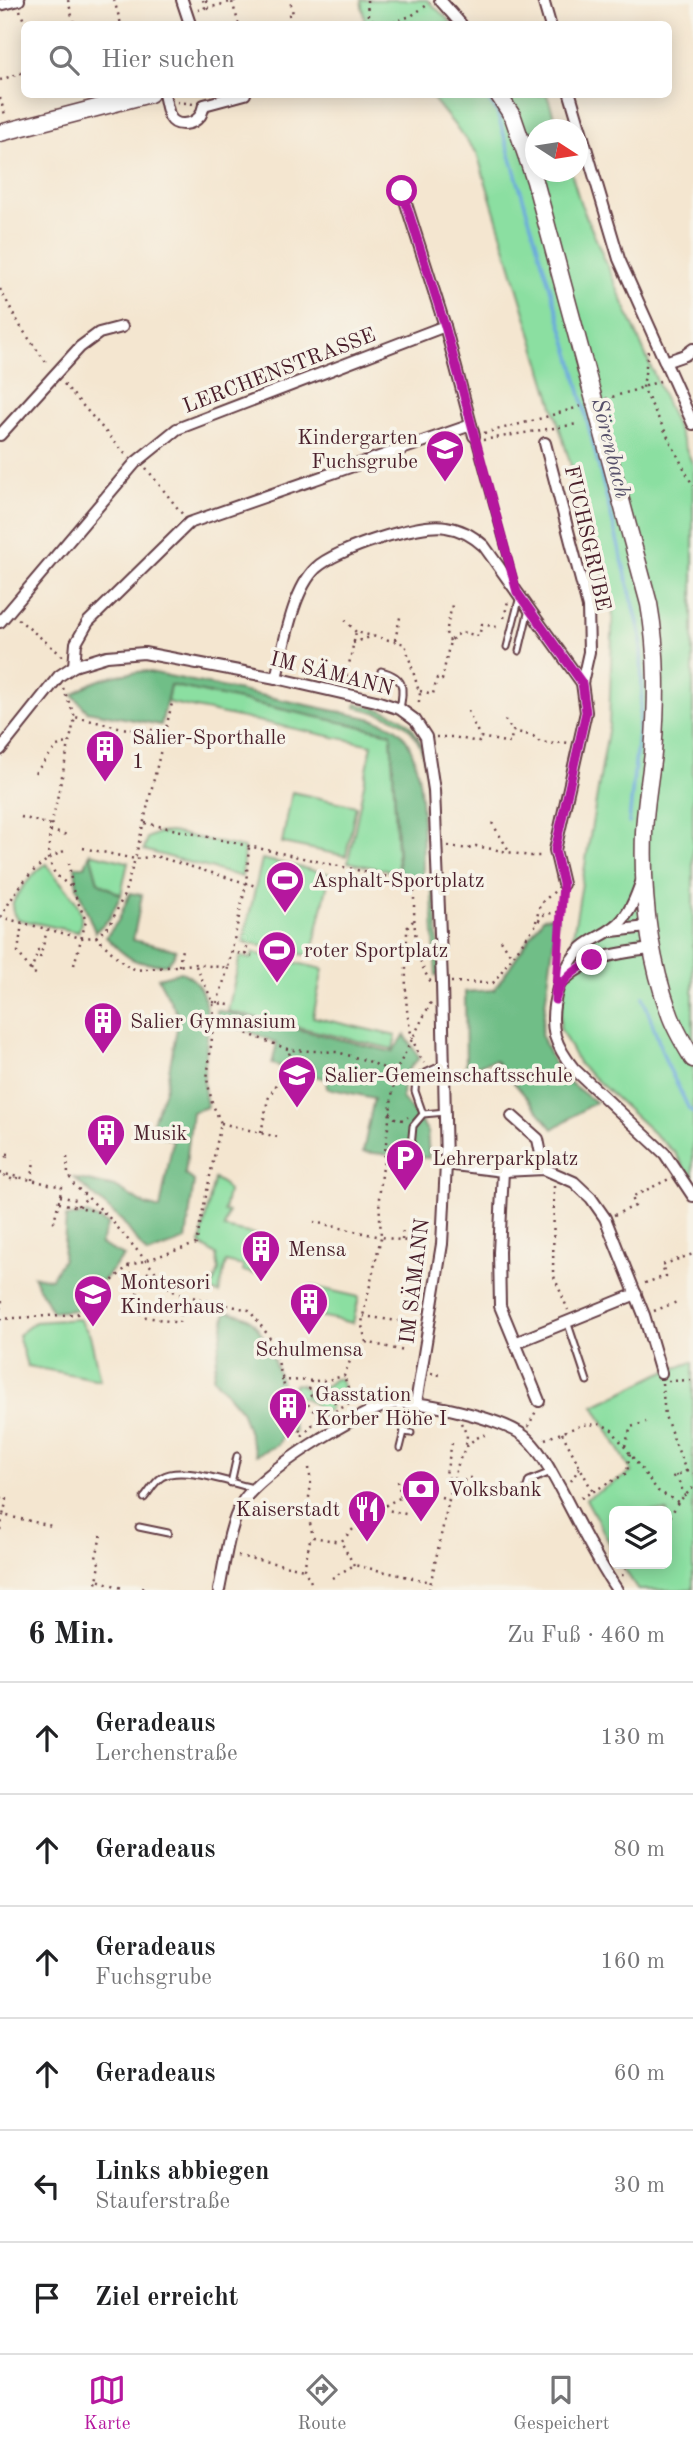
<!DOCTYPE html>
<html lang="de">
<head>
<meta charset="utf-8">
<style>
	:root { --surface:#fff; --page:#f2f2f2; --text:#202124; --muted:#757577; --line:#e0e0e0; --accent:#b5179e }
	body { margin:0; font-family:"Old Standard TT",serif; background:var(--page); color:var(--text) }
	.controls { position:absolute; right:21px; bottom:21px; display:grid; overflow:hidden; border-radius:10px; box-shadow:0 4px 18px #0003 }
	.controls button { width:63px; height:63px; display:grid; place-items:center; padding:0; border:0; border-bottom:2px solid var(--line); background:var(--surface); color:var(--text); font:35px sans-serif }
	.compass { position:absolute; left:525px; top:119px; width:63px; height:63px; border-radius:50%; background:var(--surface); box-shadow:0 4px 18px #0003; rotate:102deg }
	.stop { position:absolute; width:21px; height:21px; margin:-16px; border:5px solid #b5179e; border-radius:50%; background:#fff }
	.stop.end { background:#b5179e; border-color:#fff; box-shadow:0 2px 7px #0008 }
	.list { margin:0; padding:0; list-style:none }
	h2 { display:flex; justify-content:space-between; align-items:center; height:91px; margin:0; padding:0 28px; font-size:30px }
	h2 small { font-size:23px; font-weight:400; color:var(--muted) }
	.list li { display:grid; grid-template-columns:46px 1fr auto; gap:21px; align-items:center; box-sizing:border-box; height:112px; padding:0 28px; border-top:2px solid var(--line) }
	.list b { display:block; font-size:26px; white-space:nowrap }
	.list p { margin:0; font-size:23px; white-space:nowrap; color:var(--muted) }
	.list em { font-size:23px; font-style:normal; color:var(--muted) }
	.icon { flex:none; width:38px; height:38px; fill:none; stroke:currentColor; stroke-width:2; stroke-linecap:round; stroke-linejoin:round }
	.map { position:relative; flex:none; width:693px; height:1590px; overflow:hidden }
	.search { position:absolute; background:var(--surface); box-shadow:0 4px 18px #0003; left:21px; right:21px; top:21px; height:77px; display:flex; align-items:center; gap:18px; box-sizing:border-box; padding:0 24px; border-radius:10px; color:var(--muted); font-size:26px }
	.sheet { height:763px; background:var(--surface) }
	nav { display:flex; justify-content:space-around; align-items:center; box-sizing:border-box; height:98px; border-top:2px solid var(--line); background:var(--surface); font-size:19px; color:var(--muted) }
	nav a { display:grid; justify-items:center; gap:4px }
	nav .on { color:var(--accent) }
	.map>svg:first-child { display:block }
</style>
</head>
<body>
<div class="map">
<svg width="693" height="1590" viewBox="0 0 693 1590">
	<rect width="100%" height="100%" fill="#f7f3e8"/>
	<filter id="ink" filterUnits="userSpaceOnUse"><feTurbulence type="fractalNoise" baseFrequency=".0143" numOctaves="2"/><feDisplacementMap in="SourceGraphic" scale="14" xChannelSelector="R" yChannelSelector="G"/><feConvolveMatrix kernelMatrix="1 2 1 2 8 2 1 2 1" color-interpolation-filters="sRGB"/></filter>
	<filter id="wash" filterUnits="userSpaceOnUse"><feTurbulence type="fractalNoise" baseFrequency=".00686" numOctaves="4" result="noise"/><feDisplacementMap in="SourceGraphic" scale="28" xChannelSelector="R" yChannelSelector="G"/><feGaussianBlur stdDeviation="1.57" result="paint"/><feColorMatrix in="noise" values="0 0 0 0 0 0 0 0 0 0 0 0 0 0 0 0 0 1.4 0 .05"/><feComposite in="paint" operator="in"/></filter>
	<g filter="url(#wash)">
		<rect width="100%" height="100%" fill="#f4e6d0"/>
		<!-- green -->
		<g fill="#8bdfa1" stroke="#6a7f66" stroke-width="2">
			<polygon points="361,0 427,0 453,24 365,24"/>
			<polygon points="430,95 547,95 558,129 536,130 536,172 571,172 580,202 693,465 693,1182 676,1154 579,1064 560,1028 562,1000 609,725 613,606 477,153"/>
			<polygon points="170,685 391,733 398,873 348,862 372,745 167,702"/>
			<path d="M 356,704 C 398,713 414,716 427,760 L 440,975 L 436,976 L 426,772 C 420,723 399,717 355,707 Z"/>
			<polygon points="292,792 356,806 346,856 282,843"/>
			<polygon points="171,832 244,848 242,877 144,850 147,838 158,833"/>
			<polygon points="90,853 128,862 121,895 98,882"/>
			<polygon points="262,859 330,874 311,956 243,942"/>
			<path d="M 47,864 C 58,885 92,905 78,932 L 17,919 C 13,914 11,909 13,903 C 17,893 38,867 47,864 Z"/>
			<polygon points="253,953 323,969 313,1017 396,1036 393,1049 228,1011 240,956 251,959"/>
			<polygon points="214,1179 222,1183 228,1191 224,1211 228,1212 224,1228 263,1236 255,1274 243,1271 243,1266 226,1262 219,1293 210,1291 219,1270 216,1255 200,1244"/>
			<polygon points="311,1286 359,1297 353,1323 305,1313"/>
			<polygon points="79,1319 90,1335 100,1380 27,1366 18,1335 35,1322"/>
			<polygon points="693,1362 693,1590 638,1590 621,1564 667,1564 667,1511 614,1511 614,1551 586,1499 632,1472 594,1406 661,1373"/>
			<path d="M 335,1379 L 341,1379 L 346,1400 L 342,1402 L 336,1399 L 334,1394 C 326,1391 319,1395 312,1392 L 313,1385 L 326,1386 Z"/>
			<path d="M 296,1384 L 302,1385 C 315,1398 305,1399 326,1397 L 331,1399 L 330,1409 L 325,1412 C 316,1409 314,1402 306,1399 C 299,1396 295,1398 290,1394 L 292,1388 Z"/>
		</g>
		<!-- forest -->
		<g fill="#70be87" stroke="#5d6e59" stroke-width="2">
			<path d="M 145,671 L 369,718 C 377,721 388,723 395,728 C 428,749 422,841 423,878 L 399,873 L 391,733 L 170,685 L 161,725 L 87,711 L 73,695 C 95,677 117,675 145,671 Z"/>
			<polygon points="90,853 98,882 121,895 109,919 95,932 77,887 75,866 85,866"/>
			<path d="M 130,893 L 142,895 L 133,940 L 176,950 L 173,957 L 167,964 C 134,965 129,960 106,937 L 118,921 Z"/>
			<polygon points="557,916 541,1035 554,1064 569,1082 595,1102 553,1129 495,1060 466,1069 465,992 494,990 543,918"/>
			<path d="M 181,972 C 222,988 203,1052 204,1084 C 204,1092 206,1099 207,1107 L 192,1112 L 185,1174 L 194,1181 L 186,1240 L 147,1254 L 122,1221 L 74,1178 L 115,1187 L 146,1205 L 160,1209 L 173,1140 L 149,1132 L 166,1087 L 179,1017 L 158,978 Z"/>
			<polygon points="217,1010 392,1052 405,1035 419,1058 403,1076 402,1098 427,1130 429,1158 363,1152 374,1098 327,1088 326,1079 272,1064 277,1043 217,1018"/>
			<polygon points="87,1214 108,1224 100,1244 124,1256 77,1310 52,1312 33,1276 51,1279 63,1259 66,1217"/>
			<path d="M 226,1311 C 233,1313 242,1314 248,1318 C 273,1337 285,1400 295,1431 L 285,1430 L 278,1445 L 256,1455 L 241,1410 L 213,1377 Z"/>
		</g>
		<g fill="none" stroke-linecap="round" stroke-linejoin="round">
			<!-- stream -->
			<g stroke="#6aa9dd" stroke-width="3.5">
				<polyline points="484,94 497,112 572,360 641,635 642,694 629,823"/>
				<polyline points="643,997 666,1062 689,1109 693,1112"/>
			</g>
		</g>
	</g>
	<g filter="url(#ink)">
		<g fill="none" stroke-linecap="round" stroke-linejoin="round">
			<!-- lane casing -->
			<g stroke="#643d44" stroke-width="9">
				<g id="lane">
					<polyline points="474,436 515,585"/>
					<polyline points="507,647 520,596"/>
					<polyline points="519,651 529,609"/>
					<path d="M 381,671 C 405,677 404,687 400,709"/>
					<polyline points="423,1114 415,1091 416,1080 423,1074 445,1064"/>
					<polyline points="410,1157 413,1126 423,1114 446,1112"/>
					<polyline points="567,1321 587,1381"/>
					<polyline points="398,1403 404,1432 411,1433"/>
					<polyline points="400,1448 404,1432"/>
					<polyline points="231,1483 237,1456"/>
					<polyline points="526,1490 529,1481 551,1472"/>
					<path d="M 144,1498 C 150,1491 154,1482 162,1477 C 181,1465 231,1483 253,1488"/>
					<polyline points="139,1527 168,1533"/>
				</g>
			</g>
			<!-- street casing -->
			<g stroke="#643d44" stroke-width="14">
				<g id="street">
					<polyline points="182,0 190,24"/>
					<polyline points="440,0 461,24"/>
					<polyline points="543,0 550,24"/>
					<polyline points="0,5 19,0"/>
					<path d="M 164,94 C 166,102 167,110 170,117 C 176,128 193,125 200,116 C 202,113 203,109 204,105 L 245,94"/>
					<polyline points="570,94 619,259 693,424"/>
					<polyline points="402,191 445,326 474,436"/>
					<polyline points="665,362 685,355 693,349"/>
					<polyline points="0,435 80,347 99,333 122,327"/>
					<polyline points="545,443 588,607 589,652 582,683"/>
					<polyline points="0,622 135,463 177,429 445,326"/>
					<polyline points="74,666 76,643 88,622 189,523 471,425"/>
					<path d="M 276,678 C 284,647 292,591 316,568 C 336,549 420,522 446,527 C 461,529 473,536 484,546 L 582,683 L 586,712 L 555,850 L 563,884"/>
					<polyline points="0,750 59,676 74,666 107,656 144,653 276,678 376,701 400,709 415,720 426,737 434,790 442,982 446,1164 442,1244 416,1403"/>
					<path d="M 642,880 C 637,894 632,908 623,919 C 612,933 596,936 583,947 C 561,967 548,1007 555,1036 C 559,1049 566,1059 574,1069 L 665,1154 L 693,1196"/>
					<polyline points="612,931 647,927"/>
					<path d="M 565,979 C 591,956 618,953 651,949"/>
					<polyline points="512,1116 538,1139 544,1169"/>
					<polyline points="446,1164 503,1171 544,1169 574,1182 591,1198 605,1218 644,1315 661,1373"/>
					<polyline points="503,1171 499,1252 500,1306 539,1401"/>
					<polyline points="515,1343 636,1294"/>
					<path d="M 219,1590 C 225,1562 228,1528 242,1503 C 258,1474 358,1411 391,1404 C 418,1398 502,1419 524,1436 C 540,1449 550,1470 560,1488 C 578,1522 595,1558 617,1590"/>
				</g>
			</g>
			<!-- secondary casing -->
			<g stroke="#643d44" stroke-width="19">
				<g id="secondary">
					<path d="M 498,94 L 513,117 L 535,181 L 649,604 C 658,654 657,702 653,753 C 650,779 645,806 644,833 C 642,893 648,954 669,1012 C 674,1028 684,1044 693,1059"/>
					<polyline points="0,133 150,94"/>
				</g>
			</g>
			<!-- path -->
			<g stroke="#643d44" stroke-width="2.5" stroke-dasharray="2 5" stroke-linecap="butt">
				<polyline points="68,0 74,24"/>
				<polyline points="114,0 121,24"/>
				<polyline points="206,0 208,8 238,0"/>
				<polyline points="367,0 368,16 378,24"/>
				<polyline points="232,2 239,24"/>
				<polyline points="20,10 25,24"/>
				<polyline points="198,10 205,8 203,0"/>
				<polyline points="288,15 293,14 290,0"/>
				<polyline points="386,24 411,16 430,3"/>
				<polyline points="0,80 24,72"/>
				<polyline points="0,98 6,118"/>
				<polyline points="177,102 194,104"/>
				<polyline points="0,289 22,329 48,365"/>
				<polyline points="648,351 643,388 693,486"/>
				<polyline points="64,384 126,455"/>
				<polyline points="632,391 660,381"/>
				<polyline points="484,433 532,421"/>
				<polyline points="483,440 577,424"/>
				<polyline points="146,468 183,515"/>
				<polyline points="504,618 508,601"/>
				<polyline points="18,619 64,657"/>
				<polyline points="345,620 356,632"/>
				<polyline points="395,640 401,613"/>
				<polyline points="450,641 446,633 452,605"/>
				<polyline points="353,643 373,636"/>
				<polyline points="345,683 356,632 405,644 420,695 418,707"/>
				<polyline points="63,688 75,717"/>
				<polyline points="420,691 433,694 437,678 442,680 450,641 461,632 479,636 482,624 501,628"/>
				<polyline points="468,711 480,737"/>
				<polyline points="505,720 513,731"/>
				<polyline points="436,737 453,737 479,742 480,737 510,743 513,731 533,736 540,742 555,744 562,742 569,743"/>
				<polyline points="35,773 57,746 70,742"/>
				<polyline points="21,817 51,825"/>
				<polyline points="145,823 429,886"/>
				<polyline points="492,823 510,852"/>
				<polyline points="50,831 68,835"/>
				<polyline points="448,846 468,849 476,846 529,856 544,856"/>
				<polyline points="83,848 135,859 172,703"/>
				<polyline points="69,863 72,888"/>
				<path d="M 406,880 L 414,890 C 414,919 413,958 431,982"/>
				<polyline points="0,917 81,938 96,937 125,965 137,970 195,964 228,968 246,884 249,846"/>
				<path d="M 1,917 C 17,888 33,864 64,851"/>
				<path d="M 413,921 L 407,928 C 407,971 399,1025 424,1063"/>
				<polyline points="536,922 540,904 555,891"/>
				<polyline points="22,923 18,952 31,971 37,975"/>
				<polyline points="96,937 110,925 124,895 135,859 155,856 256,886"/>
				<polyline points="501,940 512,957"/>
				<polyline points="231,952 252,956"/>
				<polyline points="245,955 248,943"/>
				<polyline points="40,958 47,930"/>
				<polyline points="556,961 562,894"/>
				<polyline points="74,965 86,921 72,888 55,874 48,858 50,831 75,717 136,731 143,728 165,733"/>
				<polyline points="179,966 182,949"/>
				<polyline points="31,971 38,950 42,950"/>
				<polyline points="451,982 493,983 543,915 561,911"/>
				<polyline points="213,1002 229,1005"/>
				<polyline points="217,1003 228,968"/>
				<polyline points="214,1021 290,1050 337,1052 368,1061 395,1073 379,1198 381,1237 426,1244"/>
				<polyline points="395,1073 431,1002"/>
				<polyline points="390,1112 395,1118 403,1120 408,1117"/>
				<polyline points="221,1123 277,1137"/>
				<polyline points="261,1133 268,1099 283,1071 290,1052"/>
				<polyline points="0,1153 9,1154"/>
				<polyline points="0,1156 6,1158 9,1154"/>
				<polyline points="67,1157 68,1174 74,1185 106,1214 171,1290 179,1294 249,1310 268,1335 275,1349 288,1402 302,1436 316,1421 353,1402 344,1376"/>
				<polyline points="0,1173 62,1187 53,1226"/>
				<polyline points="4,1175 13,1180 19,1177"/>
				<polyline points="32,1180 34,1159"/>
				<polyline points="554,1186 553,1274 568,1310"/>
				<polyline points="60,1196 76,1200 79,1207 106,1214"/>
				<polyline points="59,1203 79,1207 88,1196"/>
				<polyline points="614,1215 635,1206 632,1197 669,1179"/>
				<polyline points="402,1240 403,1230"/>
				<polyline points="128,1266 136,1283 141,1316 179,1323 185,1296"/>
				<polyline points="137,1283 152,1269"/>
				<polyline points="645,1283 666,1276 662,1265 693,1254"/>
				<polyline points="0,1309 2,1301"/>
				<polyline points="654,1311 677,1302"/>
				<polyline points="363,1316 411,1323"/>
				<polyline points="0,1319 77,1314 128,1266 196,1244 221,1123 212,1103 207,1079 214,1021 213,1002 195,964"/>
				<polyline points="366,1342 404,1351"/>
				<polyline points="431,1373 444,1376"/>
				<polyline points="281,1380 323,1381 344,1376 352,1356 366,1342 362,1326 363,1316 381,1237 314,1222"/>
				<polyline points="311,1381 309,1390 311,1396 326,1394 332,1397 337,1407"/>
				<polyline points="668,1381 693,1380"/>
				<polyline points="662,1383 665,1416 686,1471 668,1479"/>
				<polyline points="288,1402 306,1402 319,1417"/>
				<polyline points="461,1423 467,1435 466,1446"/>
				<polyline points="528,1427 536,1411"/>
				<polyline points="562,1433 593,1492"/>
				<polyline points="545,1439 582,1425 601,1424 612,1430 658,1491 678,1502 692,1489 693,1485"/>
				<polyline points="452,1443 446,1474 453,1483"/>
				<polyline points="625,1446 631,1427 646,1422"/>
				<polyline points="309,1468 311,1484 307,1510 313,1537 340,1542"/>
				<polyline points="686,1471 693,1473"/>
				<polyline points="676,1475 685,1496"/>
				<polyline points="398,1481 401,1497"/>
				<polyline points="571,1481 580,1467"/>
				<path d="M 452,1486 C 458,1464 462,1438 489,1434"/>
				<polyline points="441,1497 448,1499"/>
				<polyline points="0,1498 7,1499 3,1515 52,1526"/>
				<polyline points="581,1498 627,1473 630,1453"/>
				<polyline points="383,1509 410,1515"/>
				<polyline points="667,1523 678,1502"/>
				<polyline points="0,1530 3,1515"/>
				<polyline points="101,1535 96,1558 100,1565 97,1580 122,1588"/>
				<polyline points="238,1556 304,1569"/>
				<path d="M 354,1565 L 341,1542 C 359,1520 387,1502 414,1492"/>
				<polyline points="622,1576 628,1564"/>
				<polyline points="332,1578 354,1565 431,1582"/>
				<polyline points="311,1582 304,1569 310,1540 313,1537"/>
				<polyline points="142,1588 151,1590"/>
				<polyline points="94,1590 97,1580"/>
				<polyline points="429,1590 452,1486 472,1477"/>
			</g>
			<!-- lane -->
			<use href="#lane" stroke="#fff" stroke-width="5"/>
			<!-- street -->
			<use href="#street" stroke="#fff" stroke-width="10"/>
			<!-- secondary -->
			<use href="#secondary" stroke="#fff" stroke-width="16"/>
			<!-- path-bridge -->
			<polyline stroke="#643d44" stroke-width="2.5" stroke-dasharray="2 5" stroke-linecap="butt" points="532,421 632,391"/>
		</g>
	</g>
	<g fill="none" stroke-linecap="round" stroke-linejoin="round" filter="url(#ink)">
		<!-- route -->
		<path stroke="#b5179e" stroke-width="9" d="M 402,191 L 445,326 L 517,592 L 582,683 L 586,712 L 555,850 L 563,884 L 555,1000 C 562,979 572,972 592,960"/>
	</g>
	<!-- icons -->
	<defs>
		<g id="school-pin" transform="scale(2.0125)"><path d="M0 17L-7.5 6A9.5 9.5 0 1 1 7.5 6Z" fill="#b5179e" stroke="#f7f3e8"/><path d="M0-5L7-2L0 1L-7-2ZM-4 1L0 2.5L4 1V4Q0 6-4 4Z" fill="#fff"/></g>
		<g id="building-pin" transform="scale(2.0125)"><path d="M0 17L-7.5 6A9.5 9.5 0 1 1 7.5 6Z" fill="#b5179e" stroke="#f7f3e8"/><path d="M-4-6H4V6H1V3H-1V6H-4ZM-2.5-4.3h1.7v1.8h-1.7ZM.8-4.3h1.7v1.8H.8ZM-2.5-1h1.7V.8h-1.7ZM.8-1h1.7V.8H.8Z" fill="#fff"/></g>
		<g id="stadium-pin" transform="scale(2.0125)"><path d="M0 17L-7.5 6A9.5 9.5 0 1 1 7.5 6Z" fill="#b5179e" stroke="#f7f3e8"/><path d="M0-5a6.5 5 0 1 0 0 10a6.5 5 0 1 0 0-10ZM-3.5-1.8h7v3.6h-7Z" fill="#fff"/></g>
		<g id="parking-pin" transform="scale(2.0125)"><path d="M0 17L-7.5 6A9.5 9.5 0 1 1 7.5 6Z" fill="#b5179e" stroke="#f7f3e8"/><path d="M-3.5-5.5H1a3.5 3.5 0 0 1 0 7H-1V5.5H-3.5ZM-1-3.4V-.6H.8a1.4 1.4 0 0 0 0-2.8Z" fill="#fff"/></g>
		<g id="bank-pin" transform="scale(2.0125)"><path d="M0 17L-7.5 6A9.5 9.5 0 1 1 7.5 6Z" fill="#b5179e" stroke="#f7f3e8"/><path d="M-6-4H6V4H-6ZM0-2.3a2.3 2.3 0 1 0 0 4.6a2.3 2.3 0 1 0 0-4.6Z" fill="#fff"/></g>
		<g id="restaurant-pin" transform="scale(2.0125)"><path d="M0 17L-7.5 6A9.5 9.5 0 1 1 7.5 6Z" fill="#b5179e" stroke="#f7f3e8"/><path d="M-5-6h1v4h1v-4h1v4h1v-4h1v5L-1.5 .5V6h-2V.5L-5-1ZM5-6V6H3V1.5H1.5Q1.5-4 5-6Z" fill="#fff"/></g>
	</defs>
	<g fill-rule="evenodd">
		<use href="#school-pin" x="445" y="449"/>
		<use href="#building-pin" x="105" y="749"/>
		<use href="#stadium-pin" x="285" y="880"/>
		<use href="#stadium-pin" x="277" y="950"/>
		<use href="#building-pin" x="103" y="1021"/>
		<use href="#school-pin" x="297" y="1075"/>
		<use href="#building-pin" x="106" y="1133"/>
		<use href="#parking-pin" x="405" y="1158"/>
		<use href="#building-pin" x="261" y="1249"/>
		<use href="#school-pin" x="93" y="1294"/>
		<use href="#building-pin" x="309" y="1302"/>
		<use href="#building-pin" x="288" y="1406"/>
		<use href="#bank-pin" x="421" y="1489"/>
		<use href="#restaurant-pin" x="367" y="1509"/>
	</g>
	<g text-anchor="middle" stroke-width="7" stroke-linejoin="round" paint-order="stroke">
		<!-- street labels -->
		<g font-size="21" fill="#4a1f2b" stroke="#f7f3e8">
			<text transform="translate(279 370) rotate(-21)" y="7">LERCHENSTRASSE</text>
			<text transform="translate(588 538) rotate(77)" y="7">FUCHSGRUBE</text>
			<text transform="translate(332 673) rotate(14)" y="7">IM SÄMANN</text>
			<text transform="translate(414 1281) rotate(-83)" y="7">IM SÄMANN</text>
		</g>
		<!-- poi labels -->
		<g font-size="21" fill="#4a1f2b" stroke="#f7f3e8" text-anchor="start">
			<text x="418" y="444" text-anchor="end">Kindergarten<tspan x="418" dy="24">Fuchsgrube</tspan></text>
			<text x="132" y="744">Salier-Sporthalle<tspan x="132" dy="24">1</tspan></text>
			<text x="312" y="887">Asphalt-Sportplatz</text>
			<text x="304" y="957">roter Sportplatz</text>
			<text x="130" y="1028">Salier Gymnasium</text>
			<text x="324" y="1082">Salier-Gemeinschaftsschule</text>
			<text x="133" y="1140">Musik</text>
			<text x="432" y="1165">Lehrerparkplatz</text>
			<text x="288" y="1256">Mensa</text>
			<text x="120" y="1289">Montesori<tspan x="120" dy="24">Kinderhaus</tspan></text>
			<text x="309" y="1356" text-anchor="middle">Schulmensa</text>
			<text x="315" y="1401">Gasstation<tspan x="315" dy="24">Korber Höhe I</tspan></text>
			<text x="448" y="1496">Volksbank</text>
			<text x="340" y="1516" text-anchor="end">Kaiserstadt</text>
		</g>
		<!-- water labels -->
		<g font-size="23" font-style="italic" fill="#554f69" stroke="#f7f3e8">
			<text transform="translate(612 448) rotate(76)" y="8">Sörenbach</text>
		</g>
	</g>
</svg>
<div class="controls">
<button><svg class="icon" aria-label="layers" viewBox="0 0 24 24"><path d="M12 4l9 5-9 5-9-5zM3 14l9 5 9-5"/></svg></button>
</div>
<svg class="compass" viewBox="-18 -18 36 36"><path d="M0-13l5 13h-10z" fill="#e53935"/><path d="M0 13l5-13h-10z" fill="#757577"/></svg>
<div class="stop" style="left:402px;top:191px"></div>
<div class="stop end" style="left:592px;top:960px"></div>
<div class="search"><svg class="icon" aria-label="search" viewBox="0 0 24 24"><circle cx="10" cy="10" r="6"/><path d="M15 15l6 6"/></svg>Hier suchen</div>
</div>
<section class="sheet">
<h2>6 Min.<small>Zu Fuß · 460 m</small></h2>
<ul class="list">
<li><svg class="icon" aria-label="ahead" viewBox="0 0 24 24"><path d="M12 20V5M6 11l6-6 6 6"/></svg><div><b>Geradeaus</b><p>Lerchenstraße</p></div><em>130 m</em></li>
<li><svg class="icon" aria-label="ahead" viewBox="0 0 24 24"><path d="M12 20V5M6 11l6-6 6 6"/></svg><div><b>Geradeaus</b></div><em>80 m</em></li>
<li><svg class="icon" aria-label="ahead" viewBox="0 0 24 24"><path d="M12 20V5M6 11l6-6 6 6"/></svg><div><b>Geradeaus</b><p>Fuchsgrube</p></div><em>160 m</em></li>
<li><svg class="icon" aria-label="ahead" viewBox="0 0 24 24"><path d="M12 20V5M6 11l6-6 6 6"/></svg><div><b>Geradeaus</b></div><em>60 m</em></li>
<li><svg class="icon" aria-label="left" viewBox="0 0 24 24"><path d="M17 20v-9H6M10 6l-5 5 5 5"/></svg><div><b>Links abbiegen</b><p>Stauferstraße</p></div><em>30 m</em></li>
<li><svg class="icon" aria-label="arrive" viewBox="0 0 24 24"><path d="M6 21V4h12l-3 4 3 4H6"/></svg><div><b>Ziel erreicht</b></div></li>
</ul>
</section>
<nav>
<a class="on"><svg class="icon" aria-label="map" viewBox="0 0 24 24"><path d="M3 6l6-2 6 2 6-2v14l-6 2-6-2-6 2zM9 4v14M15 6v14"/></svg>Karte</a>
<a><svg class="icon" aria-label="directions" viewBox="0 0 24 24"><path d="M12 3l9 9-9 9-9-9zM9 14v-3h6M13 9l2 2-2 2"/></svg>Route</a>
<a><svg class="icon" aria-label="saved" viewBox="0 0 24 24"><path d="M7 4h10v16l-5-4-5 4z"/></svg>Gespeichert</a>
</nav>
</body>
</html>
